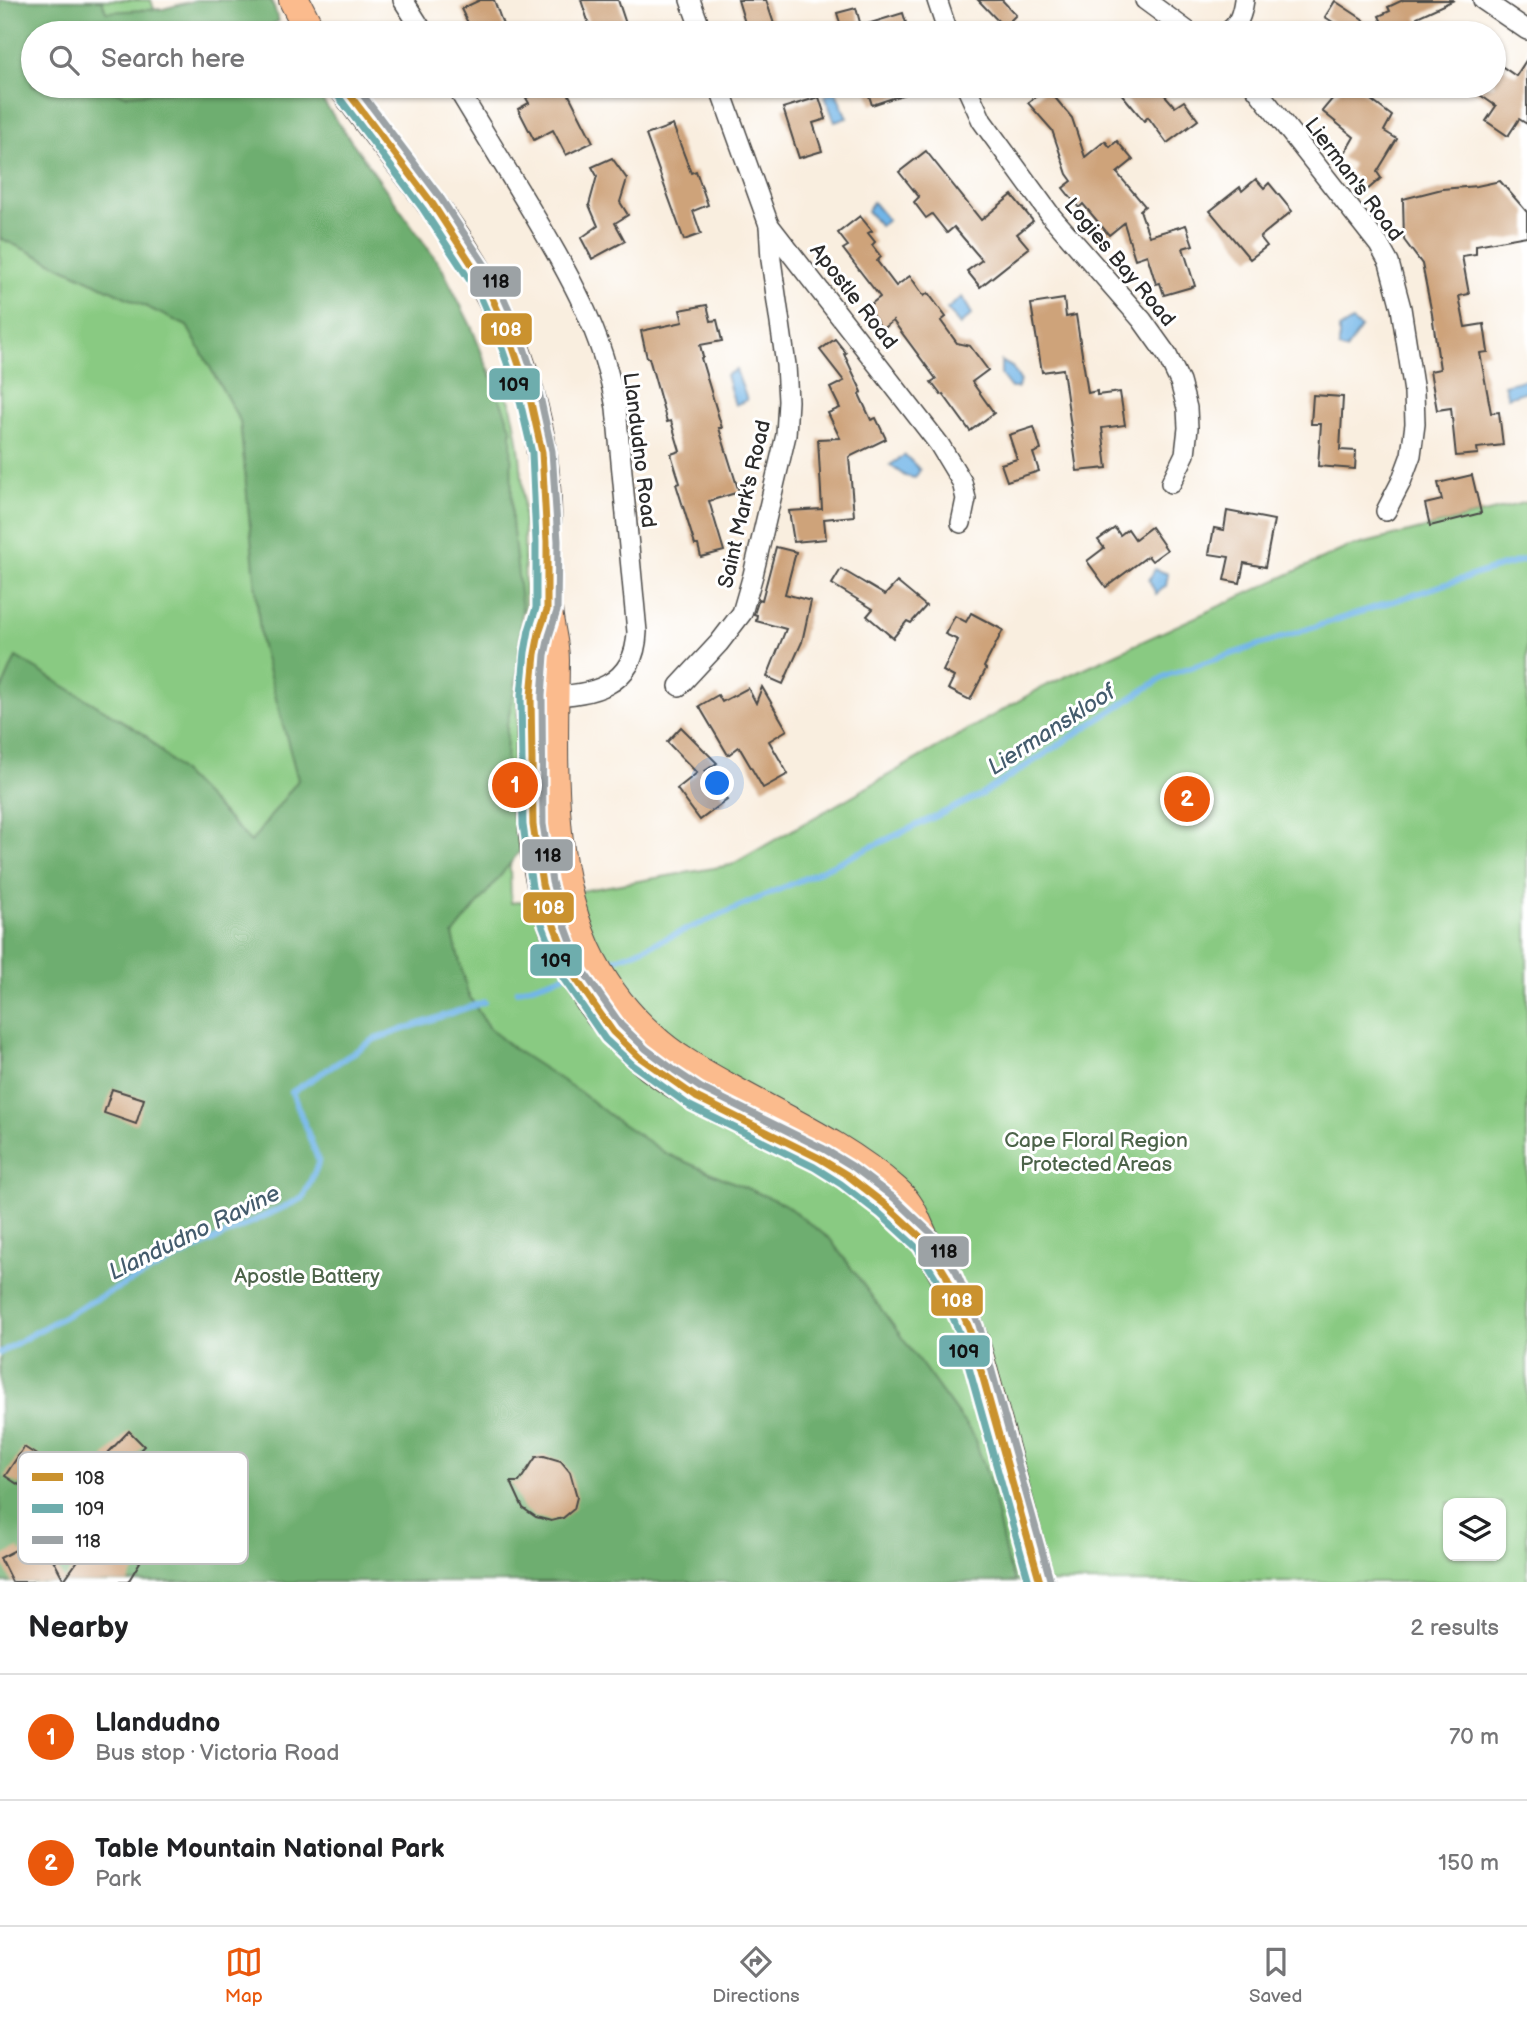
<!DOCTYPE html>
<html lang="en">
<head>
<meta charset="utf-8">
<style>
	:root { --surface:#fff; --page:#f6f6f6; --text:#202124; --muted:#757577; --line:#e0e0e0; --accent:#ea580c }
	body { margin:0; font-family:"Balsamiq Sans",sans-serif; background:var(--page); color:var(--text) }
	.controls { position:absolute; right:21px; bottom:21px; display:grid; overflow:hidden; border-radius:14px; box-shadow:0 2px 5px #0004 }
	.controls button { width:63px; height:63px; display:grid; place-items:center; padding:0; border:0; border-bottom:2px solid var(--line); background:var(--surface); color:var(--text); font:35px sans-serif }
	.you { position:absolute; left:718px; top:784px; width:24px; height:24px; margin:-18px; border:5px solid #fff; border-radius:50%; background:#1a73e8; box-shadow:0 0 0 10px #1a73e833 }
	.badge { display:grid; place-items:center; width:46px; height:46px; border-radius:50%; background:var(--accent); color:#fff; font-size:23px; font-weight:700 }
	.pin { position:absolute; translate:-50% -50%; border:4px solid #fff; box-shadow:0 2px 7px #0006 }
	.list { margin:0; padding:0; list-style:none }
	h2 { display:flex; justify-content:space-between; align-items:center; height:91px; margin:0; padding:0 28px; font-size:30px }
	h2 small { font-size:23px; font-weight:400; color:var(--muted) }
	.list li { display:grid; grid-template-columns:46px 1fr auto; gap:21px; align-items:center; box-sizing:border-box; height:126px; padding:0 28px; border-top:2px solid var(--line) }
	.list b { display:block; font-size:26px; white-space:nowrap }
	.list p { margin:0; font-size:23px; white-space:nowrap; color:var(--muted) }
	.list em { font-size:23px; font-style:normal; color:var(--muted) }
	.icon { flex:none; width:38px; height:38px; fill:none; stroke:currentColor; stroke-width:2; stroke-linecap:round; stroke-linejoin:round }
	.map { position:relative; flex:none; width:1527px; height:1582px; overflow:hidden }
	.search { position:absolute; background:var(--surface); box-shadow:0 2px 5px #0004; left:21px; right:21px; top:21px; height:77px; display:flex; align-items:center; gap:18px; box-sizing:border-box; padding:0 24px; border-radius:38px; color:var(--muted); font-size:26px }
	.sheet { height:343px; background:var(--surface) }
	nav { display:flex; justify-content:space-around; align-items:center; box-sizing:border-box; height:98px; border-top:2px solid var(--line); background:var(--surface); font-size:19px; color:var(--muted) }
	nav a { display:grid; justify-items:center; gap:4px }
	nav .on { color:var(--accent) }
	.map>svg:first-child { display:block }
</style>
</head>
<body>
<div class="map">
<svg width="1527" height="1582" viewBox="0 0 1527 1582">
	<rect width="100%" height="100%" fill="#fff"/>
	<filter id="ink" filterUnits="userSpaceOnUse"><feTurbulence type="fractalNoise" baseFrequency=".0143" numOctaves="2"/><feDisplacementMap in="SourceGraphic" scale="14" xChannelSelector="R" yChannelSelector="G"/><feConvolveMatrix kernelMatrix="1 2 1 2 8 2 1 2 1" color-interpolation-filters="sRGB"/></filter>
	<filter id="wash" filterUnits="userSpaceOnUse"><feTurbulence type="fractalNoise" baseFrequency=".00686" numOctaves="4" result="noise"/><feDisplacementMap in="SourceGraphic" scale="28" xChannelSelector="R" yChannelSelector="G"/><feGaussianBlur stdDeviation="1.57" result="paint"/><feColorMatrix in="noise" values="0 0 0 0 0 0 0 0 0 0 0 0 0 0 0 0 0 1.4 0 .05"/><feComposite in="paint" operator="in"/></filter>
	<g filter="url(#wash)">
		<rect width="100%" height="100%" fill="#f9eedf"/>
		<!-- green -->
		<path fill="#89ca82" stroke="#5a7a56" stroke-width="2" fill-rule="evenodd" d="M 0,0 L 151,0 L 162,33 L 33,33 L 33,86 L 308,86 L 510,402 C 528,468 523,540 525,609 L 517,621 L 518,782 L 520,816 L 516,831 L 510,867 L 511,903 L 731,865 L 1041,688 L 1346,548 L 1527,502 L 1527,1582 L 0,1582 ZM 1448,1503 L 1501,1503 L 1501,1556 L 1448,1556 Z"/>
		<!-- forest -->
		<polygon fill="#6eae70" stroke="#4c6c4e" stroke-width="2" points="0,0 102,0 106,12 163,9 196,0 271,0 279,21 255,33 33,33 33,86 99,86 126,95 195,89 202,86 312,86 442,268 472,328 511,428 512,522 522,610 518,670 507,725 506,778 517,809 520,851 453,935 468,994 488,1027 514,1049 580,1092 613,1118 667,1154 784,1204 830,1239 973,1435 991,1485 1007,1561 1016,1582 0,1582 0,693 16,657 144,734 251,842 298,780 261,643 240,421 187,326 0,238"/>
		<!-- water -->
		<g fill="#72b6e8" stroke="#4e708a" stroke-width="2">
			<polygon points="835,90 847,118 835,122 825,96"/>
			<polygon points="873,202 888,220 880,226 867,211"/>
			<polygon points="962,297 972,314 960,325 947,309"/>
			<polygon points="1352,321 1361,328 1346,350 1339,348 1339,329"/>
			<polygon points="1001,361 1012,367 1020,380 1018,388 1011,388 1001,375"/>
			<polygon points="736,370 747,400 735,405 726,375"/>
			<polygon points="1527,379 1527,391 1508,397 1504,385"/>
			<polygon points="905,455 920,470 915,478 905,476 890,465"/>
			<polygon points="1155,569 1168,574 1166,586 1156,594 1149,580"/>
		</g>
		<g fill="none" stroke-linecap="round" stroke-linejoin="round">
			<!-- stream -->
			<g stroke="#72b6e8" stroke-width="6">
				<polyline points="606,962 630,954 803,879 981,795 1167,675 1486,571 1527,559"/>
				<polyline points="517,991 563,976"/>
				<path d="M 0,1353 C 97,1295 200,1246 303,1198 L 319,1162 L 292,1092 L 375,1039 L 484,1002"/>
			</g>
		</g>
		<g id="blocks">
			<!-- building -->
			<g fill="#cea37a">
				<polygon points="480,0 494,0 506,33 473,33 461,9"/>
				<polygon points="581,0 618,0 629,33 592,33"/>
				<polygon points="738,0 766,0 777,33 748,33"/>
				<polygon points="978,0 1002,0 1016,15 1004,27"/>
				<polygon points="1403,0 1454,0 1417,17 1420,26 1404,33 1387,33 1379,16 1390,11 1388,7"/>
				<polygon points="1335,1 1364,20 1355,33 1350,33 1325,17"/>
				<polygon points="856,8 861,26 903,13 909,33 843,33 837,13"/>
				<polygon points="1527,59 1527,124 1519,119 1508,136 1486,121 1496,106 1467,86 1494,86 1494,61 1516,76"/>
				<polygon points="550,86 556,86 559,92 566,89 593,142 566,155 553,130 534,140 518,109 529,103 526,98"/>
				<polygon points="866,86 920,86 920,89 872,105"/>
				<polygon points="1115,86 1157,86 1175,107 1184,101 1198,120 1167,143 1148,117 1144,121"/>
				<polygon points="1343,86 1356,86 1368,96 1367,97 1392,116 1384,131 1397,139 1377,172 1381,178 1366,191 1350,170 1353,164 1342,158 1354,137 1322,111"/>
				<polygon points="1047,88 1072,118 1085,157 1105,141 1110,147 1117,141 1133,160 1117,173 1145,206 1140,210 1149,236 1186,225 1193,245 1183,248 1195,286 1164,295 1160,283 1156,284 1147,255 1135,259 1124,223 1109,235 1083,204 1079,208 1063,188 1072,181 1067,174 1052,130 1028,103"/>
				<polygon points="819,97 826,119 813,123 822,151 799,158 783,108"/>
				<polygon points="673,125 691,173 696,171 708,205 693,211 701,234 684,240 646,135"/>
				<polygon points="926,151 981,220 1012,195 1033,221 1017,234 1029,248 980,287 967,271 982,260 954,227 947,233 932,214 926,218 914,202 919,197 899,172"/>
				<polygon points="612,158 627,179 620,202 628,215 615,223 625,241 592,259 581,238 598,226 589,205 597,176 592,167"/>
				<polygon points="1256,179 1264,188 1269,183 1292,211 1260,237 1267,246 1250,259 1210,211 1240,187 1242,191"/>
				<polygon points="1500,181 1527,212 1527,236 1476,245 1476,254 1462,256 1469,294 1459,296 1465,327 1484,324 1488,352 1480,353 1491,413 1499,412 1503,445 1477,448 1478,454 1456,456 1451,408 1437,410 1430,371 1440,369 1432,314 1422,264 1404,240 1403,199 1442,189 1477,186"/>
				<polygon points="860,216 872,231 868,233 875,242 872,245 881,257 877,261 896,286 910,276 924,296 928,293 946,317 941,321 957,343 970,346 988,370 972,382 994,413 970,431 943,394 941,395 931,382 936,379 893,321 882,329 867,307 880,297 843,249 848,246 838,233"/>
				<polygon points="1064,299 1066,317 1076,315 1088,393 1097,391 1097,395 1120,392 1125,425 1102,428 1107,468 1077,471 1063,369 1042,372 1031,304"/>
				<polygon points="707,305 711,321 717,320 722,341 700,345 703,357 701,358 722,428 719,428 739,492 709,501 724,551 701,557 698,545 695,545 676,484 680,483 671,454 680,451 671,421 667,422 649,358 647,358 641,331 683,322 680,310"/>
				<polygon points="835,339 846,353 844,354 862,392 859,394 871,420 876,418 886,439 849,457 854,516 824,519 826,539 794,542 789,511 822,509 818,439 840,438 828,413 840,408 830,388 844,381 820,350"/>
				<polygon points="1313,395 1343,397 1340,450 1356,451 1355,469 1318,466 1321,424 1311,424"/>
				<polygon points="1034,427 1041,450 1033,453 1039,471 1007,481 1001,464 1017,459 1009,435"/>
				<polygon points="1472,475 1481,513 1430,526 1425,504 1442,500 1438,483"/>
				<polygon points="1227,511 1274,520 1265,567 1244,563 1240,583 1224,580 1229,557 1209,554 1214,528 1224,530"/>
				<polygon points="1151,527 1167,550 1152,561 1148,556 1106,587 1087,561 1104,548 1098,540 1115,528 1120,535 1128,529 1135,539"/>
				<polygon points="776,547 796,552 785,594 811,601 802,642 783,684 767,677 786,629 756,621 757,615 754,614 759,599 762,600"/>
				<polygon points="841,569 885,595 897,582 926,606 911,623 907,621 893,638 867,616 873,609 832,584"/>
				<polygon points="971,613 1003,630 984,667 986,669 970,700 948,689 954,677 943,671 958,640 945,634 955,616 966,622"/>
				<polygon points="762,687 787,730 769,741 788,774 763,788 739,747 728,755 699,706 718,695 722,702 748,688 756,703"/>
				<polygon points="681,727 717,763 705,771 727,800 700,820 677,789 697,773 667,742"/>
				<polygon points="112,1089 144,1099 136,1124 104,1113"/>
				<polygon points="129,1431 144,1446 119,1472 104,1457"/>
				<polygon points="24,1447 65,1473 51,1494 24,1477 19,1485 5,1476"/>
				<polygon points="544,1456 561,1461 570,1472 577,1497 574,1509 563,1518 551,1521 536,1517 523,1508 511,1482 519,1482 536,1457"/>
				<polygon points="78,1493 101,1540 140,1562 128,1582 12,1582 0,1558 19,1548 21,1552 43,1541 64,1580 84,1552 59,1502"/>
			</g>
		</g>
	</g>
	<g filter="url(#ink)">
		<use href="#blocks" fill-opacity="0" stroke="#4a4846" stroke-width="2"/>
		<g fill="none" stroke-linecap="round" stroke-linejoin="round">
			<!-- minor casing -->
			<g stroke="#4a4846" stroke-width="22">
				<g id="minor">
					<polyline points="403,0 424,33"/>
					<polyline points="690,0 702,33"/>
					<polyline points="937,0 948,33"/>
					<polyline points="1145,0 1190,33"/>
					<polyline points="1483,0 1527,30"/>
					<path d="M 1226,33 C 1239,25 1242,14 1244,0"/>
					<path d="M 456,86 C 480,125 504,165 528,205 C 567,270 603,332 616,408 L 637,632 C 635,687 591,696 544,696"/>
					<polyline points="719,86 769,225 939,444 962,482 966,499 961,523"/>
					<polyline points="966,86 982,121 1052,217 1142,320 1167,355 1180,382 1187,408 1188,428 1185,454 1171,483"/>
					<polyline points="1254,86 1379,245 1389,263 1401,308 1414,392 1415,424 1411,455 1401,482 1386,511"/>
					<polyline points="679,686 719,643 742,613 753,575 786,435 788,401 786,365 771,260 769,225"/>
				</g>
			</g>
			<!-- primary casing -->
			<g stroke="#4a4846" stroke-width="32">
				<g id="primary">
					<polyline points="294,0 311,33"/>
					<path d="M 343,86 C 391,155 450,218 489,293 C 511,334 527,379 537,425 C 546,467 547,512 547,556 C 547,573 545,591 547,608 C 548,626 554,642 554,660 C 553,757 546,874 592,962 C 607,990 627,1016 651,1037 C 672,1057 699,1072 724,1086 C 782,1119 844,1146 895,1191 C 914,1208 915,1223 926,1243 C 938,1263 950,1283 960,1304 C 977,1345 987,1388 999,1430 C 1013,1481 1026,1531 1040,1582"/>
					<path d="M 538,638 C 530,682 531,727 532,771 C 533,789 532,807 533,824 C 539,911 572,998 638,1056 C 681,1094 735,1116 786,1141"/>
				</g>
			</g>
			<!-- minor -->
			<use href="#minor" stroke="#fff" stroke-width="19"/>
			<!-- primary -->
			<use href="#primary" stroke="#fbbb8d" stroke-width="30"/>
			<!-- bus-1 casing -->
			<g stroke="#fff" stroke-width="12">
				<polyline id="bus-1" points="343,86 432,203 489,291 508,333 529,394 542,452 547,541 547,610 539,633 535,654 531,696 533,825 542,884 552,920 572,973 613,1032 639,1057 696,1097 819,1158 847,1175 887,1206 925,1241 946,1275 969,1328 1040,1582"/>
			</g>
			<!-- bus-2 casing -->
			<g stroke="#fff" stroke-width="12">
				<polyline id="bus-2" points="335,92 423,209 480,296 498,337 519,397 532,453 536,541 536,608 529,630 525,652 521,695 523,825 532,887 542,924 563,978 605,1039 633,1065 690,1106 814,1167 841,1184 880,1214 917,1248 937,1280 959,1332 1029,1582"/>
			</g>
			<!-- bus-3 casing -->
			<g stroke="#fff" stroke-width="12">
				<polyline id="bus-3" points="356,86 440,197 498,285 518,330 539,392 552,451 558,541 557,611 549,636 545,655 542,696 543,824 552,882 562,917 581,968 621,1025 646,1049 674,1070 701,1088 824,1149 852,1166 894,1198 933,1235 956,1271 979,1325 1050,1579"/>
			</g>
			<!-- bus-1 -->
			<use href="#bus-1" stroke="#ca922f" stroke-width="7"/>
			<!-- bus-2 -->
			<use href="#bus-2" stroke="#6eadad" stroke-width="7"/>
			<!-- bus-3 -->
			<use href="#bus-3" stroke="#9ca2a5" stroke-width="7"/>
		</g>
	</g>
	<g text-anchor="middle" stroke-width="6" stroke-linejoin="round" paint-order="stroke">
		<!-- street labels -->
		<g font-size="21" fill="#2b2b2b" stroke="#fff">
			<text transform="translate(1354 179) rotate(53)" y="7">Lierman's Road</text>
			<text transform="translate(1120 262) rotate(50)" y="7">Logies Bay Road</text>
			<text transform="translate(854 296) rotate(52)" y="7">Apostle Road</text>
			<text transform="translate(640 450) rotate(83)" y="7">Llandudno Road</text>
			<text transform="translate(744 504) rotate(-77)" y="7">Saint Mark's Road</text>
		</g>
		<!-- park labels -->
		<g font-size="21" fill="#4c6349" stroke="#fff">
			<text x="1096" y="1147">Cape Floral Region<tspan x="1096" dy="24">Protected Areas</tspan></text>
			<text x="307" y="1283">Apostle Battery</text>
		</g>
		<!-- water labels -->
		<g font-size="23" font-style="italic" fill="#445c6d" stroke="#fff">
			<text transform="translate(1051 729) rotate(-33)" y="8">Liermanskloof</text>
			<text transform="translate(194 1232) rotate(-26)" y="8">Llandudno Ravine</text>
		</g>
	</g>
	<!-- legend -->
	<rect x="18" y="1452" width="230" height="112" rx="10" fill="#fff" stroke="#bfbfbf" stroke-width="2"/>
	<rect x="32" y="1473" width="31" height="8" fill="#ca922f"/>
	<rect x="32" y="1504" width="31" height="9" fill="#6eadad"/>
	<rect x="32" y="1536" width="31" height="8" fill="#9ca2a5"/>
	<g font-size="19" fill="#2b2b2b">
		<text x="75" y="1484">108</text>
		<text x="75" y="1515">109</text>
		<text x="75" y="1547">118</text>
	</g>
	<g stroke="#fff" stroke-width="2.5">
		<rect x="469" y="265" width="53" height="33" rx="7" fill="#9ca2a5"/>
		<rect x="480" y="312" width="53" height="34" rx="7" fill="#ca922f"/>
		<rect x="488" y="367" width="53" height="34" rx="7" fill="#6eadad"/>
		<rect x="521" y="838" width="53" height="34" rx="7" fill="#9ca2a5"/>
		<rect x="522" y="891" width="53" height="33" rx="7" fill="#ca922f"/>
		<rect x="529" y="943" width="54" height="34" rx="7" fill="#6eadad"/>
		<rect x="917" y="1235" width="53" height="33" rx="7" fill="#9ca2a5"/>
		<rect x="930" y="1284" width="54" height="33" rx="7" fill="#ca922f"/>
		<rect x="938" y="1334" width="53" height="34" rx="7" fill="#6eadad"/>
	</g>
	<g font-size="19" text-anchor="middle" font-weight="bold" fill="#fff">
		<text x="506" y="336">108</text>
		<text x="549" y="914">108</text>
		<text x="957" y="1307">108</text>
	</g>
	<g font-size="19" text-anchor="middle" font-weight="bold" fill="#111">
		<text x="496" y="288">118</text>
		<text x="514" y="391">109</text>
		<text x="548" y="862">118</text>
		<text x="556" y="967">109</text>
		<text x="944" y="1258">118</text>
		<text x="964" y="1358">109</text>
	</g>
</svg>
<div class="controls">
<button><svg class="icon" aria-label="layers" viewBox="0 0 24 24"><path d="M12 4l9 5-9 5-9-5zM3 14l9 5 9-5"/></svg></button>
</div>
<div class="you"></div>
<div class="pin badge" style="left:515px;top:785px">1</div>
<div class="pin badge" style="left:1187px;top:799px">2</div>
<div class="search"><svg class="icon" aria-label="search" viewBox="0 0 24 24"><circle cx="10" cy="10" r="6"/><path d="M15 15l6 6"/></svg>Search here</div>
</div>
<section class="sheet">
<h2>Nearby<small>2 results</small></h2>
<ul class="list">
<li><span class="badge">1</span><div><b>Llandudno</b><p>Bus stop · Victoria Road</p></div><em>70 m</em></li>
<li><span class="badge">2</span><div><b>Table Mountain National Park</b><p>Park</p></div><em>150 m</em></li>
</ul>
</section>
<nav>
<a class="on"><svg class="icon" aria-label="map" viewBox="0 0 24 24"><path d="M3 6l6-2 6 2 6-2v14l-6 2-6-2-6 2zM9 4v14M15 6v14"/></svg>Map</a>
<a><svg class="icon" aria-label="directions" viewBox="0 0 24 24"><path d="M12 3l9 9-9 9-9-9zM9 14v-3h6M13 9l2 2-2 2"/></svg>Directions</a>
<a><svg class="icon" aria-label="saved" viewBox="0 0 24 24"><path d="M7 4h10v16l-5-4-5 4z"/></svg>Saved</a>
</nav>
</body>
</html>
